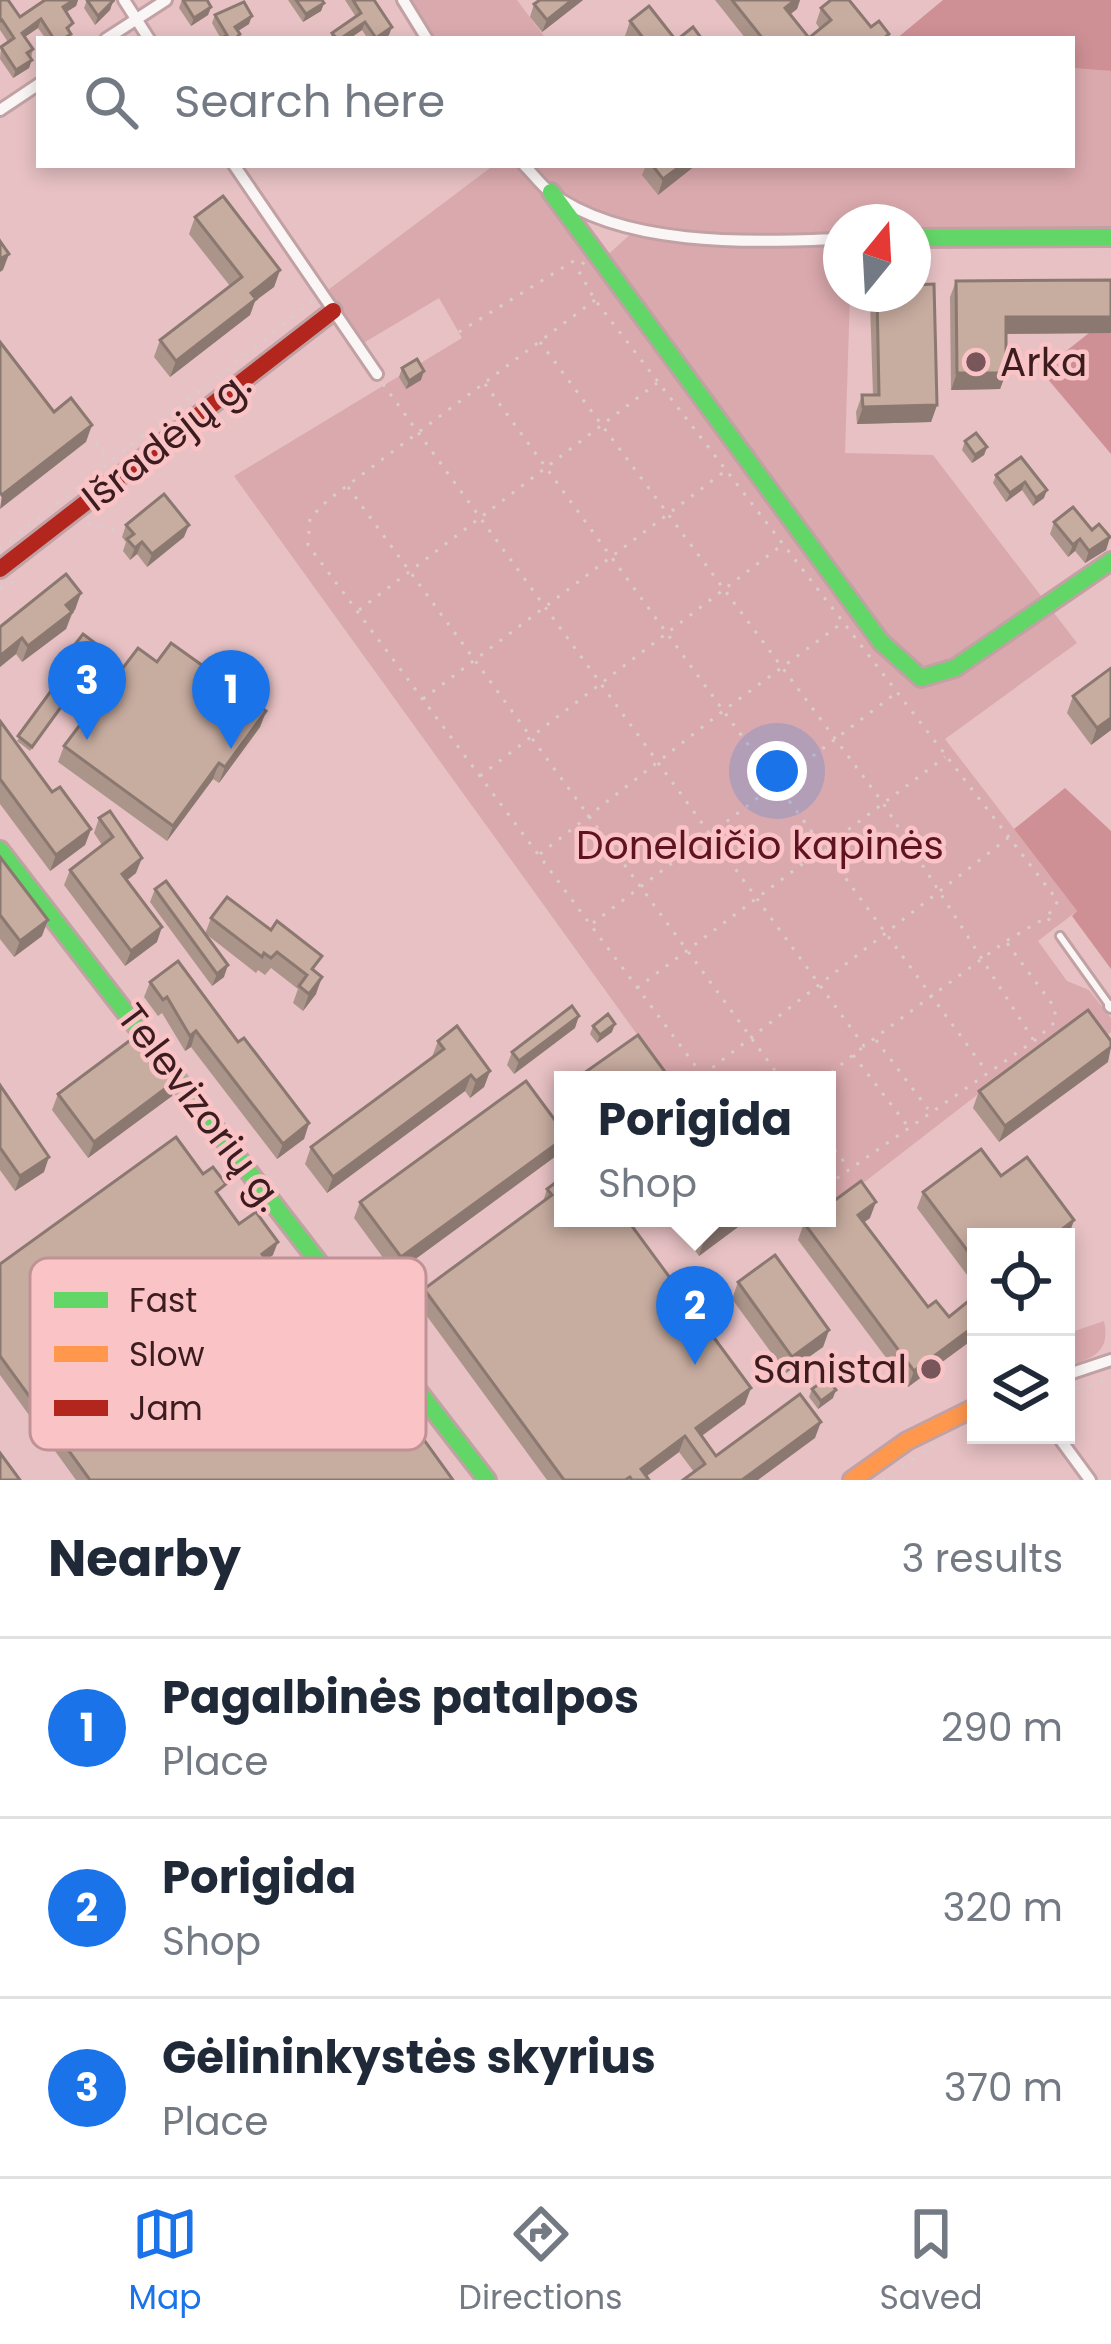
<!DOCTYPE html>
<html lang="en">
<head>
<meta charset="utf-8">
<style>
	:root { --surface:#fff; --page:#f2f2f3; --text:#1f2937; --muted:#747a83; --line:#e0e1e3; --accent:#1a73e8 }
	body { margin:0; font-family:Poppins,sans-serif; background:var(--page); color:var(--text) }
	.controls { position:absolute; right:36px; bottom:36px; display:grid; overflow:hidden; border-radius:0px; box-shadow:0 6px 18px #0003 }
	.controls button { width:108px; height:108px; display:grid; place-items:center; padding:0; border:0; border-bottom:3px solid var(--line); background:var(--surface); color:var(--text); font:60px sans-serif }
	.compass { position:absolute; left:823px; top:204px; width:108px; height:108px; border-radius:50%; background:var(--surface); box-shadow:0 6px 18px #0003; rotate:18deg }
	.you { position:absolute; left:777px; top:771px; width:42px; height:42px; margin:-30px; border:9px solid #fff; border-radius:50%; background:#1a73e8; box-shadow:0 0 0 18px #1a73e833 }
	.badge { display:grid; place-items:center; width:78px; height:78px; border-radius:50%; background:var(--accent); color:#fff; font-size:39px; font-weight:700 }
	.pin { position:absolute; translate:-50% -99px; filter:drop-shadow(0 3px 6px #0008) }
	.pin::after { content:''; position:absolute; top:63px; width:42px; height:36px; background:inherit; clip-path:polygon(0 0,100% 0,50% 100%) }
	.popup { position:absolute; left:554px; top:1071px; width:282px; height:156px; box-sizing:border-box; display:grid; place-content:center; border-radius:0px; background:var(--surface); filter:drop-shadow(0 3px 9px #0005); font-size:39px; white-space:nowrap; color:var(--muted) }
	.popup b { font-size:45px; color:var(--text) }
	.popup::after { content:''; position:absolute; left:50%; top:100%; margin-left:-24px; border:24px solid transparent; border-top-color:var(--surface) }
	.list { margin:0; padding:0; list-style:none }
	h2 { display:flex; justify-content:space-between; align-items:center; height:156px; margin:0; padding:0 48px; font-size:51px }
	h2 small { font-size:39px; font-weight:400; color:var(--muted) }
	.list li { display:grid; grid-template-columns:78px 1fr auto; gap:36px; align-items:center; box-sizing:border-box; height:180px; padding:0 48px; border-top:3px solid var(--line) }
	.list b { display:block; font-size:45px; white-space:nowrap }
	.list p { margin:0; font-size:39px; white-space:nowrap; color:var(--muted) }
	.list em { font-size:39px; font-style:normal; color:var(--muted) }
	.icon { flex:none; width:66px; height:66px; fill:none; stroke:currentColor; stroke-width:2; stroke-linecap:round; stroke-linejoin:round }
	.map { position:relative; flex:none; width:1111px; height:1480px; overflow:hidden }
	.search { position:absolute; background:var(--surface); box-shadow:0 6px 18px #0003; left:36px; right:36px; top:36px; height:132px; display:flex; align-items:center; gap:30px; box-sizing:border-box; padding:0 42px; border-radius:0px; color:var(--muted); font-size:45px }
	.sheet { height:696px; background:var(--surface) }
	nav { display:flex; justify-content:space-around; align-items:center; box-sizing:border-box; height:168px; border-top:3px solid var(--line); background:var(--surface); font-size:33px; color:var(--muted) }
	nav a { display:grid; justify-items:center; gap:6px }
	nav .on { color:var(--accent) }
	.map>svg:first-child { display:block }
</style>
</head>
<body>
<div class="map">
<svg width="1111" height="1480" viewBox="0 0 1111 1480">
	<rect width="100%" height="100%" fill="#e7c1c4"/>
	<!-- green -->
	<g fill="#daa9ad" fill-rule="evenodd">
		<polygon points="403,0 517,0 546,39 427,39"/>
		<path d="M 1072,68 L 1111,71 L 1111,237 L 913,238 L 913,222 L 841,222 L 841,294 L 850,294 L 845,453 L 933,455 L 1077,643 L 945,739 L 1077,911 L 1038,941 L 1067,981 L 1089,990 L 1111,1018 L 1111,1032 L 1099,1042 L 1079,1016 L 827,1211 L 827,1080 L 670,1080 L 234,476 L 462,338 L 439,298 L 360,345 L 320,296 L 494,165 L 652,165 L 658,194 L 696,165 L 1072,165 ZM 554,194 L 634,231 L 602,260 Z"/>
		<path d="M 1104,1321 C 1111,1353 1092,1358 1066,1367 L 1066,1334 Z"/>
	</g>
	<!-- forest -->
	<g fill="#ce9095">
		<polygon points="943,0 1111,0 1111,71 1072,68 1072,39 896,39"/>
		<polygon points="1089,333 1111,333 1111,454 1041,371"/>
		<polygon points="1065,788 1111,831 1111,969 1072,916 1077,911 1014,829"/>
	</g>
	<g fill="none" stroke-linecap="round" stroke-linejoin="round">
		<!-- lane casing -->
		<g stroke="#c2a1a4" stroke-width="12">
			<polyline id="lane" points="1060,936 1110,1006"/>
		</g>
		<!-- street casing -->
		<g stroke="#c2a1a4" stroke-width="16">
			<g id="street">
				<polyline points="124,0 149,39"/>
				<polyline points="403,0 427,39"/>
				<polyline points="106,39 166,0"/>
				<polyline points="0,110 39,84"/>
				<polyline points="234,165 377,374"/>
				<path d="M 524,165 C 533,174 541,185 550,192 C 625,248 752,242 841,239"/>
				<polyline points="1110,1006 1111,1007"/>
				<polyline points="1066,1375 1111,1360"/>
				<polyline points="1057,1435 1090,1480"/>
			</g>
		</g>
		<!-- fast casing -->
		<g stroke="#c2a1a4" stroke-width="22">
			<g id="fast">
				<polyline points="551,192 881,642 921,678 955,668 1111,561"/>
				<polyline points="913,238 1111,237"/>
				<polyline points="0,850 487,1480"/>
			</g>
		</g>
		<!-- slow casing -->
		<g stroke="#c2a1a4" stroke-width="22">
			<polyline id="slow" points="852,1480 907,1441 976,1407"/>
		</g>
		<!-- jam casing -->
		<g stroke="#c2a1a4" stroke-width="22">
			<polyline id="jam" points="0,569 333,311"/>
		</g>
		<!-- path -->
		<g stroke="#d8cccc" stroke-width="3" stroke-dasharray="3 9" stroke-linecap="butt">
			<polyline points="584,262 578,270 595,300 1058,901 1049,914"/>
			<polyline points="595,300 328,500 310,518 308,545 706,1080"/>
			<polyline points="459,332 580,257"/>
			<polyline points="540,342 883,803 1034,1041"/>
			<polyline points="383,384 864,1046 1006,941 1047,917 1056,929"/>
			<polyline points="485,384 987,1072"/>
			<polyline points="88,433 108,459"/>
			<polyline points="348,487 782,1080"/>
			<polyline points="88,524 127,533"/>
			<polyline points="0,549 314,300"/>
			<polyline points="0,588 15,581"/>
			<polyline points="359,610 657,383"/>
			<polyline points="423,699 725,471"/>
			<polyline points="480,776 782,545"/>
			<polyline points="540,854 723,711 842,623"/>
			<polyline points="593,923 896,693"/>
			<polyline points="637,988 945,757"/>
			<polyline points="876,1040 928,1109"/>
			<polyline points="853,1055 907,1125"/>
			<polyline points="703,1075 1008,838"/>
			<polyline points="822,1080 863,1047"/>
			<polyline points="827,1140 848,1167"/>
			<polyline points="827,1185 1034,1041 1055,1022 1055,1008 1007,943"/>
			<polyline points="1066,1393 1111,1378"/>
			<polyline points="882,1480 936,1444"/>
		</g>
		<!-- lane -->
		<use href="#lane" stroke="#fbf6f6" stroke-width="6"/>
		<!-- street -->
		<use href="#street" stroke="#fbf6f6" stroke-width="10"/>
		<!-- fast -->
		<use href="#fast" stroke="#63d668" stroke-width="16"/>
		<!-- slow -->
		<use href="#slow" stroke="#ff974d" stroke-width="16"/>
		<!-- jam -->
		<use href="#jam" stroke="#b3261e" stroke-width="16"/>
	</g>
	<!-- wall -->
	<g fill="#ab948a">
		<polygon points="0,0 20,17 45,0 78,0 76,6 66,12 71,34 69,39 46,39 38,28 25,37 33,49 29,68 13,78 0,59 1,47 8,42 0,30"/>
		<polygon points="87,0 113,1 110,10 95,25 84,8"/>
		<polygon points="182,0 211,7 208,15 191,26 179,8"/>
		<polygon points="288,0 322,0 324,3 321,11 303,22"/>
		<polygon points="345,0 374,0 389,35 383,39 368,39 362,30 349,39 330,39 332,33 356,17"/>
		<polygon points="583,0 542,32 530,17 534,4"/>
		<polygon points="715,0 800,0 797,9 790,14 809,38 820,29 816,23 821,8 889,34 887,39 746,39"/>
		<polygon points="215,15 249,24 221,39 212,23"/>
		<polygon points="630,21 675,39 627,39 625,36"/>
		<polygon points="646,165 696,165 658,195 642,175"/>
		<polygon points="195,217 280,270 274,287 255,301 250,315 170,377 154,357 160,340 230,286 189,234"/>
		<polygon points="1111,280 1111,333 1006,334 1006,373 1000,389 951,390 950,297 956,281"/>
		<polygon points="873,294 913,294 937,405 931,422 857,424 856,412 862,395 873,395 870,302"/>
		<polygon points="402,368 421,380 406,389 399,377"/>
		<polygon points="965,441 987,447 984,455 972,463 962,450"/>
		<polygon points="1021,457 1044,498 1033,506 1022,490 1006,502 993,483 996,475"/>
		<polygon points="1054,522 1092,530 1110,537 1106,550 1085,563 1075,551 1068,557 1050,534"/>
		<polygon points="126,525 184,537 147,567 137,554 130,560 123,551 126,542 122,537"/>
		<polygon points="81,593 66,629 22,662 16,654 0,667 0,627"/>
		<polygon points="103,649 30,751 17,741 68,669 62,665 63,660"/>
		<polygon points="157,662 266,711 260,727 219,783 213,779 167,841 58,762 64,746"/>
		<polygon points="1111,668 1111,730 1091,745 1067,713 1073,696"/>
		<polygon points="0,721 52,792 91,829 85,845 50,871 0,804"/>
		<polygon points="99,818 136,873 127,880 157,942 125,966 64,885 70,870 102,845 94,833"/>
		<polygon points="0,857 42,936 14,957 0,939"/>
		<polygon points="155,889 205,934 211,918 316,973 316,994 303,1011 293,1003 298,989 271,968 265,975 258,970 256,973 206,934 224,977 212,986 150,902"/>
		<polygon points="150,982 238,1042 309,1123 304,1139 277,1159 191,1047 185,1051 162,1013 158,1016 144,997"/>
		<polygon points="593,1026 612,1032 597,1043 590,1034"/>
		<polygon points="575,1028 514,1074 507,1065 512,1052"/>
		<polygon points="438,1041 490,1071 484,1087 470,1098 465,1091 327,1193 305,1164 311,1147 432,1057"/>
		<polygon points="1108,1062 999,1142 973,1108 979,1091"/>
		<polygon points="0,1085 44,1172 15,1191 0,1170"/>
		<polygon points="58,1094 172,1096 88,1158 52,1110"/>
		<polygon points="563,1131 563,1146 560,1153 395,1274 354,1218 360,1202"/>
		<polygon points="1001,1176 1074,1220 1068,1237 976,1237 976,1287 917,1208 923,1192"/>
		<polygon points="547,1189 745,1404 702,1436 716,1456 815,1438 694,1472 679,1452 646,1477 649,1480 547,1480 418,1304 424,1289 543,1202"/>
		<polygon points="221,1198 239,1224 273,1255 266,1260 336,1356 453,1480 76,1480 0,1375 0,1264"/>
		<polygon points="671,1218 750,1218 699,1256"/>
		<polygon points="870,1218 864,1222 928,1307 949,1317 976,1295 976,1337 908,1387 798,1240 804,1223"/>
		<polygon points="738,1282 829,1330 823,1347 786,1373 732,1299"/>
		<polygon points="812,1389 833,1398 818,1409 809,1397"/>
	</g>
	<!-- shaded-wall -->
	<g fill="#8b7870">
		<polygon points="74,0 78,0 76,6 60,16 63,7"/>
		<polygon points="572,0 583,0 542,32 547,20"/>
		<polygon points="795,0 800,0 797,9 779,23 785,8"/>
		<polygon points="113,1 110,10 95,25 98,16"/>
		<polygon points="324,3 321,11 303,22 306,14"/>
		<polygon points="211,7 208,15 191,26 194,18"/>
		<polygon points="252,16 249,24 232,35 235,27"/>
		<polygon points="41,19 38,28 19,41 22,33"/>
		<polygon points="365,22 362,30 349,39 340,39"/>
		<polygon points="392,27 389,35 383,39 375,39"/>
		<polygon points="32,60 29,68 13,78 16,70"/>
		<polygon points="682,165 696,165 658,195 663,179"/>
		<polygon points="9,254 3,270 0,272 0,259"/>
		<polygon points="280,270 274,287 255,301 250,315 170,377 176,361 251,293"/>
		<polygon points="1006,317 1111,317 1111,333 1000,334"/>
		<polygon points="424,371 421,380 406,389 409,381"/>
		<polygon points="957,373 1006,373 1000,389 951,390"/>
		<polygon points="937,405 931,422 857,424 863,407"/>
		<polygon points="92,425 86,442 0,509 2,495"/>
		<polygon points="987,447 984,455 972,463 975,455"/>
		<polygon points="1025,482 1022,490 1006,502 1010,493"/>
		<polygon points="1047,490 1044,498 1033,506 1036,498"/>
		<polygon points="189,525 184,537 147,567 152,554"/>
		<polygon points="1110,537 1106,550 1085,563 1089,551"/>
		<polygon points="1080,539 1075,551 1068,557 1073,545"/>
		<polygon points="142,542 137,554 130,560 135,548"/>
		<polygon points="81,593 75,610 65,618 72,612 66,629 22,662 28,646 66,605"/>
		<polygon points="22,638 16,654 0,667 0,656"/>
		<polygon points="266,711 260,727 219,783 225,767"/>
		<polygon points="1111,718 1111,730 1091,745 1097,728"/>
		<polygon points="219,763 213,779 167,841 173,826"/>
		<polygon points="91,829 85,845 50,871 56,855"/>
		<polygon points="142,858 136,873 116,889 122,874"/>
		<polygon points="48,920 42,936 14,957 20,941"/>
		<polygon points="162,927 157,942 125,966 131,951"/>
		<polygon points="228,965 224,977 212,986 217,974"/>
		<polygon points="322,977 316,994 303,1011 309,994"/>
		<polygon points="579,1016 575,1028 514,1074 519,1061"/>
		<polygon points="615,1024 612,1032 597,1043 600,1035"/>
		<polygon points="196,1031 191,1047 185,1051 190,1036"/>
		<polygon points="1111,1047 1108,1062 999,1142 1005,1126"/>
		<polygon points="490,1071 484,1087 470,1098 476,1081"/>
		<polygon points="471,1075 465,1091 327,1193 333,1177"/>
		<polygon points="178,1079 172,1096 88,1158 94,1142"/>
		<polygon points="309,1123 304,1139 277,1159 283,1144"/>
		<polygon points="563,1139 560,1153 395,1274 401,1257"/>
		<polygon points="49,1157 44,1172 15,1191 20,1176"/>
		<polygon points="876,1202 870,1218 852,1231 858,1215"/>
		<polygon points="734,1218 750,1218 699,1256 704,1240"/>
		<polygon points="1074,1220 1068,1237 1066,1238 1052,1237"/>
		<polygon points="278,1242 273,1255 257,1266 262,1254"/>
		<polygon points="976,1325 976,1337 908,1387 914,1371"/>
		<polygon points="829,1330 823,1347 786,1373 792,1357"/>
		<polygon points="751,1388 745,1404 690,1444 696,1428"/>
		<polygon points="836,1390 833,1398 818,1409 821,1401"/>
		<polygon points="821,1422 815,1438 758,1480 742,1480"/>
		<polygon points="685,1436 679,1452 641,1480 641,1469"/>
	</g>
	<!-- building -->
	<g fill="#c7aca0" stroke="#8b7870" stroke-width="3">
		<polygon points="0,0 8,0 20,17 45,0 74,0 63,7 73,23 67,28 71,34 63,39 54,39 41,19 22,33 33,49 27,53 32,60 16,70 1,47 14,38 2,20 0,21"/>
		<polygon points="87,0 111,0 113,1 98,16"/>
		<polygon points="183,0 207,0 211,7 194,18"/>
		<polygon points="296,0 322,0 324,3 306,14"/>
		<polygon points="353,0 374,0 392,27 376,38 365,22 340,39 337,39 332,33 361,13"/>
		<polygon points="540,0 572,0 547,20 534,4"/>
		<polygon points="732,0 795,0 785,8 809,38 831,20 821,8 831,0 849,0 871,27 879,21 889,34 883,39 763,39"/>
		<polygon points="244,2 252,16 235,27 240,34 235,39 221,39 227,35 215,15"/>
		<polygon points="649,6 675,39 644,39 630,21"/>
		<polygon points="693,27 702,39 678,39"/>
		<polygon points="652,165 682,165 663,179"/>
		<polygon points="223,196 280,270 251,293 256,299 176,361 160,340 242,277 195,217"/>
		<polygon points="0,241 9,254 0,259"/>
		<polygon points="1111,280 1111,317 1006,317 1006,373 957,373 956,281"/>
		<polygon points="934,284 937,405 863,407 862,395 879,395 877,294 913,294 913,285"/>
		<polygon points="0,342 54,412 71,398 92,425 2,495 0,492"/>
		<polygon points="417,359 424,371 409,381 402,368"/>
		<polygon points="976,433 987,447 975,455 965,441"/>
		<polygon points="1021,457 1047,490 1036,498 1025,482 1010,493 996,475"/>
		<polygon points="164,494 189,525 152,554 142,542 135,548 127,539 134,534 126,525"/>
		<polygon points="1073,507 1092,530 1099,524 1110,537 1089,551 1080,539 1073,545 1054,522"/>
		<polygon points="66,574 81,593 66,605 72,612 28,646 22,638 0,656 0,627"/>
		<polygon points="83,634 103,649 32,747 18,736 70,665 63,660"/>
		<polygon points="171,643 266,711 225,767 219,763 173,826 64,746 138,648 157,662"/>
		<polygon points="1111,668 1111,718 1097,728 1073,696"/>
		<polygon points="0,721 52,792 60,787 91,829 56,855 0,779"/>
		<polygon points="110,811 142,858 122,874 162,927 131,951 70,870 113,837 99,818"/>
		<polygon points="0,857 48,920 20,941 0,915"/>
		<polygon points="166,881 228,965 217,974 155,889"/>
		<polygon points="227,897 271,930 277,921 322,956 312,969 322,977 309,994 299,986 307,975 277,952 271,958 264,953 262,957 211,918"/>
		<polygon points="178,961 238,1042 244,1038 309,1123 283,1144 196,1031 190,1036 167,997 163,1000 150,982"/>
		<polygon points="572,1006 579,1016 519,1061 512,1052"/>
		<polygon points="1088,1010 1111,1041 1111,1047 1005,1126 979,1091"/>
		<polygon points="608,1014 615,1024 600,1035 593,1026"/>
		<polygon points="457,1026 490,1071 476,1081 471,1075 333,1177 311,1147 444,1049 438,1041"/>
		<polygon points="144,1030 178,1079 94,1142 58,1094"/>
		<polygon points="638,1035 671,1080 589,1080 584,1073"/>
		<polygon points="526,1081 563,1131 563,1139 401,1257 360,1202"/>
		<polygon points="0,1085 49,1157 20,1176 1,1149 0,1149"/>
		<polygon points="176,1137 203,1174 213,1167 226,1184 216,1192 239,1224 256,1212 278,1242 262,1254 336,1356 354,1343 453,1480 90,1480 0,1356 0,1264"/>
		<polygon points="981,1149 1001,1176 1027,1157 1074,1220 1052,1237 976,1237 976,1262 923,1192"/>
		<polygon points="563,1177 563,1218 626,1218 751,1388 696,1428 716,1456 800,1394 821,1422 742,1480 683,1480 705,1464 685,1436 641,1469 649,1480 632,1480 630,1477 625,1480 564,1480 424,1289 552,1195 547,1189"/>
		<polygon points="861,1181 876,1202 858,1215 928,1307 936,1301 949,1317 976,1295 976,1325 914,1371 804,1223 811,1218 827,1218 827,1206"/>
		<polygon points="689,1218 734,1218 704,1240"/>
		<polygon points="775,1255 829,1330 792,1357 738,1282"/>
		<polygon points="827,1378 836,1390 821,1401 812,1389"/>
		<polygon points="0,1453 20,1480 0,1480"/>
	</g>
	<!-- markers -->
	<g fill="#785659" stroke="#fac4c7" stroke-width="4.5">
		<circle cx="976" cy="362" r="12"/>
		<circle cx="931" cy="1369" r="12"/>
	</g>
	<g text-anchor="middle" stroke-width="9" stroke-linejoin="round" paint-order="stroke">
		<!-- poi labels -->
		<g font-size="39" fill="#3c1c1f" stroke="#fac4c7" text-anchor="start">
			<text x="1000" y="376">Arka</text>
			<text x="907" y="1383" text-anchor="end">Sanistal</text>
		</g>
		<!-- street labels -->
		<g font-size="39" fill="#3c1c1f" stroke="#fac4c7">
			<text transform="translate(166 440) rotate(-38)" y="14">Išradėjų g.</text>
			<text transform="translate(201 1107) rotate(53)" y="14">Televizorių g.</text>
		</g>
		<!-- park labels -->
		<g font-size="39" fill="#5e1222" stroke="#fac4c7">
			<text x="760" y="859">Donelaičio kapinės</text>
		</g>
	</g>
	<!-- legend -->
	<rect x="30" y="1258" width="396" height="192" rx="18" fill="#fac4c7" stroke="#c19295" stroke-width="3"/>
	<rect x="54" y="1292" width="54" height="16" fill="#63d668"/>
	<rect x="54" y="1346" width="54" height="16" fill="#ff974d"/>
	<rect x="54" y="1400" width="54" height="16" fill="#b3261e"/>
	<g font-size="33" fill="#3c1c1f">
		<text x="129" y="1312">Fast</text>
		<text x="129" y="1366">Slow</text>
		<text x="129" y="1420">Jam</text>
	</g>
</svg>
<div class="controls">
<button><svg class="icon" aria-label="locate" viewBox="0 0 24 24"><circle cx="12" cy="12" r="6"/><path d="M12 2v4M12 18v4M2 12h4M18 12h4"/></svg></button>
<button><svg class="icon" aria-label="layers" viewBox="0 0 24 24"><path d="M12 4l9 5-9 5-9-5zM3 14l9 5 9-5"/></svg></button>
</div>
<svg class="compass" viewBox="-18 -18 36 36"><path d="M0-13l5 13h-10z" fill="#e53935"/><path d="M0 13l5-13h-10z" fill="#747a83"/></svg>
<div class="you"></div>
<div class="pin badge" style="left:231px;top:749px">1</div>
<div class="pin badge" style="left:695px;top:1365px">2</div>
<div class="popup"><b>Porigida</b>Shop</div>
<div class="pin badge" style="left:87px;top:740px">3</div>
<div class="search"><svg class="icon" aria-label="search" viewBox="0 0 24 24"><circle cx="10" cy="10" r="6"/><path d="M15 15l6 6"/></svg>Search here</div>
</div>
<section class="sheet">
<h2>Nearby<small>3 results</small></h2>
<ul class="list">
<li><span class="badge">1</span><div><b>Pagalbinės patalpos</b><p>Place</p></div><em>290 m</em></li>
<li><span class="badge">2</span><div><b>Porigida</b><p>Shop</p></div><em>320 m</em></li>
<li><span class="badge">3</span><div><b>Gėlininkystės skyrius</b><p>Place</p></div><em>370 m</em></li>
</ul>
</section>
<nav>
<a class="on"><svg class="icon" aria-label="map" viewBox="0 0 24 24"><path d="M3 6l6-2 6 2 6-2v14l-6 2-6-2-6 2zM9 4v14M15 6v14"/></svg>Map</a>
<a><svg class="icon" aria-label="directions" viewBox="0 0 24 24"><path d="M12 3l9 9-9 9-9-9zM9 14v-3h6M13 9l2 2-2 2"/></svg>Directions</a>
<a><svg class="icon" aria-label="saved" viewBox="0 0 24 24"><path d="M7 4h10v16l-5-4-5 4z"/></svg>Saved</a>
</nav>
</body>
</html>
